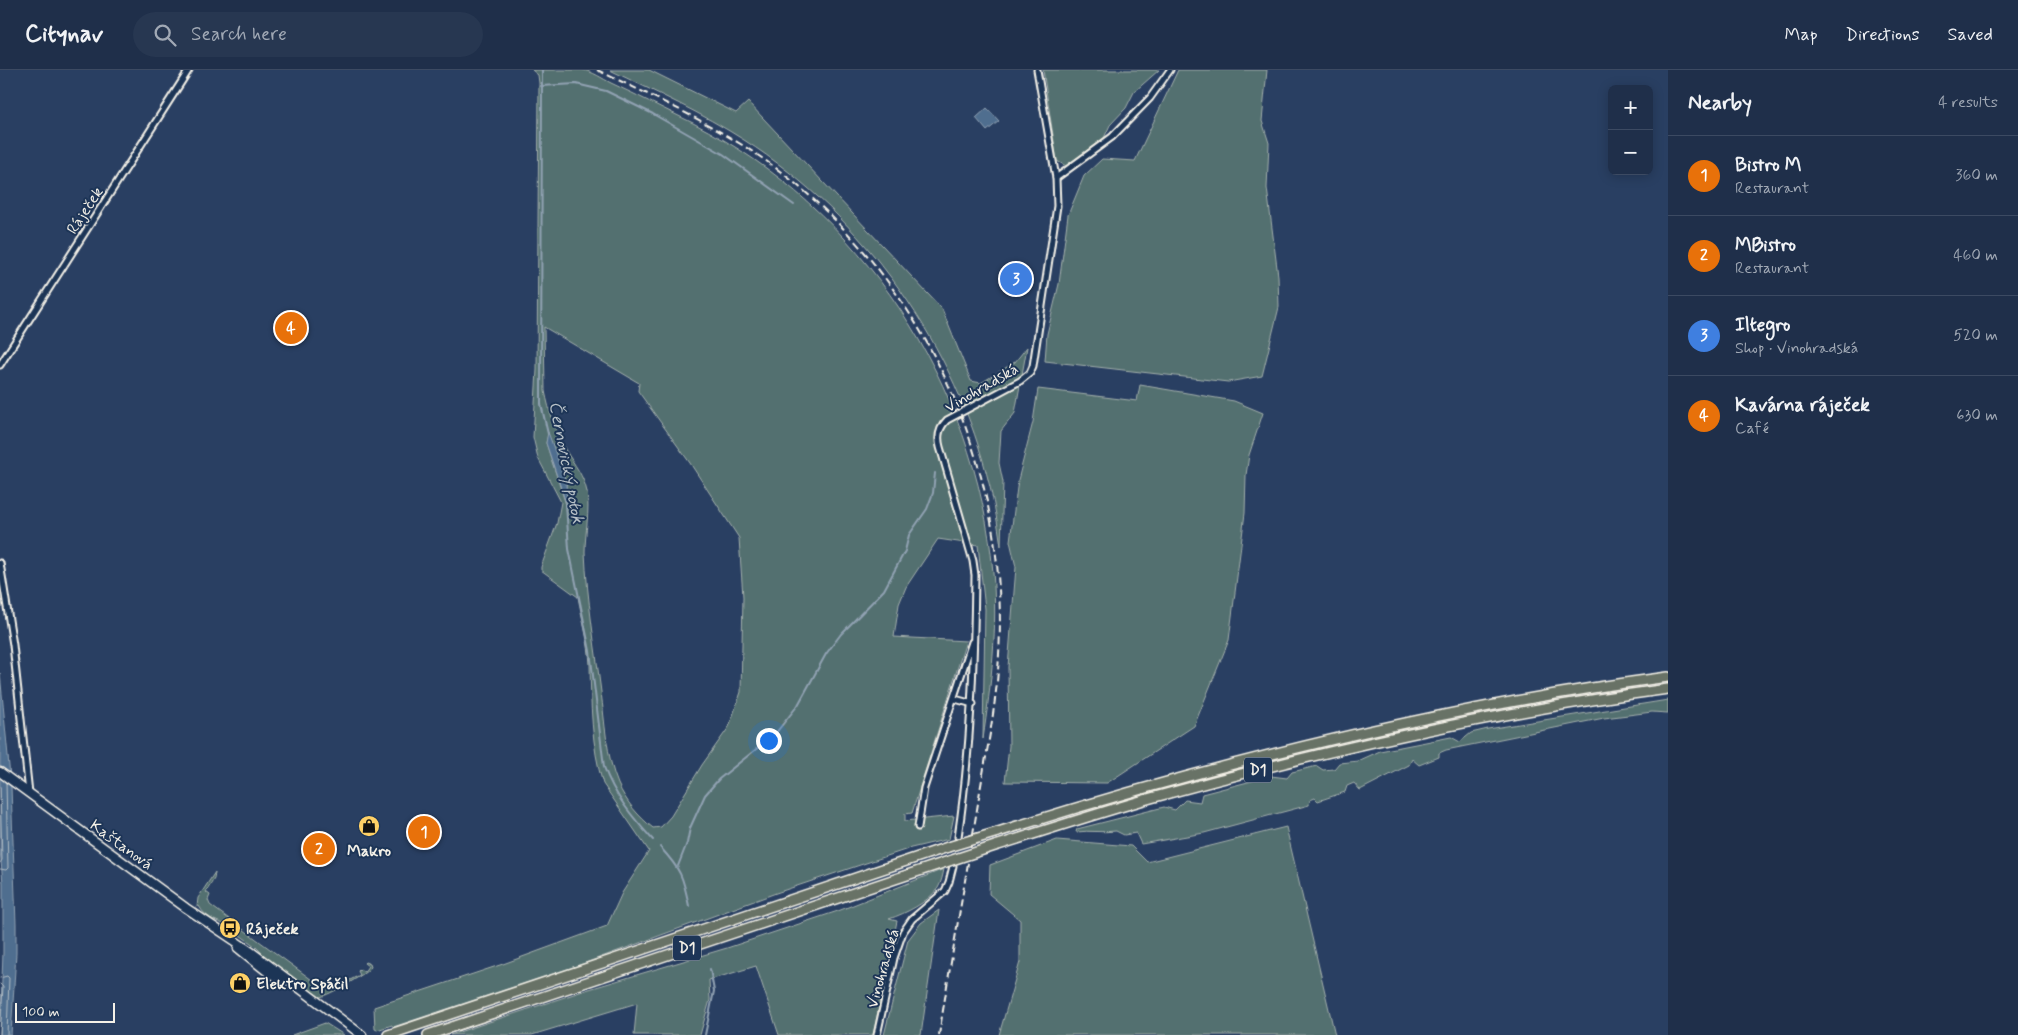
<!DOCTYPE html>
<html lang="en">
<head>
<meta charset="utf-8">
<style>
	:root { --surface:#1f2f4a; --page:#273751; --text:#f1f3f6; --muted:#a1a9b5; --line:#3c4a62; --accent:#95b2f1 }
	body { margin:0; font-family:Mynerve,sans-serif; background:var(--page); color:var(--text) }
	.controls { position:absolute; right:15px; top:15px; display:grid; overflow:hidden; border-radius:8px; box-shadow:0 2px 12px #0003 }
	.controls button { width:45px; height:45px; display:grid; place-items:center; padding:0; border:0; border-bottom:1px solid var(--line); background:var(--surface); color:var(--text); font:25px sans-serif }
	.scale { position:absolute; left:15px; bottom:12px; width:100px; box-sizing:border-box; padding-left:5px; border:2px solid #f4f1e8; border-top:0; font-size:14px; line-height:18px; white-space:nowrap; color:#f4f1e8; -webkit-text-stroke:4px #1d3557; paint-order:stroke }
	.you { position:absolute; left:768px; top:670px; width:18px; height:18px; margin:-12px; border:4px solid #fff; border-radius:50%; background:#1a73e8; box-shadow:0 0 0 8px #1a73e833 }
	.badge { display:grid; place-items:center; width:32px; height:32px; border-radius:50%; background:var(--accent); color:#fff; font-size:16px; font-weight:700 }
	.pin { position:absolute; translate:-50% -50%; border:2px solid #fff; box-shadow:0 1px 5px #0006 }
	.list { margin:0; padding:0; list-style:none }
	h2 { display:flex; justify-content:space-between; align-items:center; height:65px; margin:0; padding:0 20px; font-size:21px }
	h2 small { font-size:16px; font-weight:400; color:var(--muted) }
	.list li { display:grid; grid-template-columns:32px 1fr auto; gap:15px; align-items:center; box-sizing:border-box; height:80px; padding:0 20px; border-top:1px solid var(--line) }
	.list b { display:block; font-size:19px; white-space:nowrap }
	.list p { margin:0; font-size:16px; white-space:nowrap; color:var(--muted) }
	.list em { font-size:16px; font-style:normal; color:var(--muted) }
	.icon { flex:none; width:28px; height:28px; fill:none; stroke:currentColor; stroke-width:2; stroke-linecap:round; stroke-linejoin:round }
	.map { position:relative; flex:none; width:1668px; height:965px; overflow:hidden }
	header { display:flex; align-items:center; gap:30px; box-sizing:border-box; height:70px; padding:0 25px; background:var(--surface); border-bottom:1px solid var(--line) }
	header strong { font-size:24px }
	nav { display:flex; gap:28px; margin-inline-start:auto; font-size:18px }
	.search { width:350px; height:45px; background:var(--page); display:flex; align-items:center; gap:12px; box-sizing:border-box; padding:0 18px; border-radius:28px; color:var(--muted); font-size:19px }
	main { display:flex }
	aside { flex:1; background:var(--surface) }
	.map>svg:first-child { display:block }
</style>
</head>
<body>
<header>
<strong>Citynav</strong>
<div class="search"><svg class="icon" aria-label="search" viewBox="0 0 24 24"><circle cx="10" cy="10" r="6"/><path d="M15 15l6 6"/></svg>Search here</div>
<nav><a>Map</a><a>Directions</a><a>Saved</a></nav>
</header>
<main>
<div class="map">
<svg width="1668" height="965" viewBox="0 0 1668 965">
	<rect width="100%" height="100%" fill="#293f62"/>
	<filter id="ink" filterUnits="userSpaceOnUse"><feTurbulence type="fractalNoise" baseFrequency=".02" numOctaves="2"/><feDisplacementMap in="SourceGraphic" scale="10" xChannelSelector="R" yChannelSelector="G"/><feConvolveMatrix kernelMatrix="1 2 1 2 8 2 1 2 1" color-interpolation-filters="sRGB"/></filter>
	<g filter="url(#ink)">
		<!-- green -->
		<g fill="#53706f" stroke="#a4b0ac" fill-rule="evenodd">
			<path d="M 532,0 C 549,0 566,0 582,0 C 592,1 603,9 611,13 C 639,26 666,40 693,53 C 862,139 976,314 993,502 C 998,558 991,614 983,669 L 985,539 L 978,475 L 938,469 L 906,517 L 899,534 L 894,567 L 966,571 L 912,743 L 905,744 L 905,751 L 954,746 L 949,769 L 911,778 L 776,823 L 585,893 L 393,957 L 392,955 L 377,960 L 375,959 L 374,937 L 503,894 L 607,856 L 622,823 L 649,781 L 603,714 C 591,676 591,634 590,595 C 589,573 582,549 578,527 L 541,500 L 541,497 L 557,453 L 561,432 L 538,388 L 533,367 L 537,300 L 539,13 L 538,5 ZM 544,257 L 639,313 L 638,321 L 690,393 L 739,468 L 743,527 L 741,622 L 729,657 L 702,695 L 671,746 L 661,757 L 653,758 C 639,747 626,732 618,714 C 606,686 605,652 601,622 C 595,575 587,529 585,482 C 585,462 590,442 587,422 C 584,406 574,394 566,381 C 556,364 549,341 545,321 ZM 548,364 L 566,412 L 566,435 L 546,373 Z"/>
			<path d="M 610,0 L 649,0 L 736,43 L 748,32 L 942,239 L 971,311 L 981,313 L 1015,292 L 1027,277 L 1015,343 L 1001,361 L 999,393 L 1003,412 L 1001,476 C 998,456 995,436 990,417 C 956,276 866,148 744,70 C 702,43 655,22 610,0 Z"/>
			<polygon points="1043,0 1159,0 1134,22 1126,38 1110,55 1104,68 1066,96 1057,91"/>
			<polygon points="1178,0 1267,0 1262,51 1269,73 1267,118 1278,206 1279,237 1262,306 1228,312 1045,291 1047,264 1059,214 1068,145 1084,106 1102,89 1135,91"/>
			<polygon points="1140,315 1234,331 1263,343 1249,385 1246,405 1245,443 1229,570 1194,656 1107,713 1005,712 1009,676 1008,597 1016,497 1010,471 1018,410 1033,352 1038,319 1137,331"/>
			<path d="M 1668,630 L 1668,643 L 1652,642 L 1604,648 L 1446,680 L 1439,683 L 1439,687 L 1419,695 L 1412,689 L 1409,695 L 1360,720 L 1354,713 L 1347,716 L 1345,722 L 1318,731 L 1315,728 L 1310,730 L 1309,735 L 1204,763 L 1141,774 L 1136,763 L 1124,765 L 1116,761 C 1101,763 1091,760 1076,762 L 1077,759 L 1164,737 L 1175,740 L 1185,730 L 1200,732 L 1202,724 L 1271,706 L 1287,708 L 1292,702 L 1317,696 L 1323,700 L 1334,699 L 1339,693 L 1358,691 L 1380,681 L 1451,667 L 1460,672 L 1471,663 L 1488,659 Z"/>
			<polygon points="1286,757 1335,965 999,965 1020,892 1020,850 989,824 990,795 1057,770 1131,776 1147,792"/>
			<path d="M 944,799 C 943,805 941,813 938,818 C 927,833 906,843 889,849 L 897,851 L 873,965 L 779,965 L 756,896 L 709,910 L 710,930 L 700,965 L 634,965 L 637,933 L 532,965 L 450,965 L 586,920 L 727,878 L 838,841 Z"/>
			<path d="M 215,802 L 214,809 L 206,822 L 210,825 L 208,830 L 210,835 L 323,918 L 333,913 L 336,917 L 360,905 L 358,901 L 360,899 L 364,902 L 368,896 L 364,893 L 365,892 L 370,894 L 371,897 C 365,905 329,925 320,927 L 269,890 L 255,876 L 233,860 L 234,858 C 223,853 206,850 199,836 L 197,837 L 198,828 Z"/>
			<polygon points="939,840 921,965 884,965 908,870 921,853"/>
			<polygon points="325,953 344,965 292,965"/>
		</g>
		<!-- water -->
		<g fill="#4f6e8f" stroke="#91a2b3">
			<polygon points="987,38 999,51 987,61 976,48"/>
			<polygon points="548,362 566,412 567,436 546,373"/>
			<polygon points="0,603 11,717 16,854 16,883 11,965 0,965 3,883 3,813 0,780"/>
		</g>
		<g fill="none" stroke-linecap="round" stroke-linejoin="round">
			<!-- shore -->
			<g stroke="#b2bdc4" stroke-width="1">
				<polyline points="0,717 2,790 0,793"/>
				<polyline points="0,799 6,800 8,798 6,712"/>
				<polyline points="0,908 7,906 9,908 7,965"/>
				<polyline points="0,914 3,917 0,965"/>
			</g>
			<!-- stream -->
			<g stroke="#91a2b3" stroke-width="2">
				<polyline points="542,0 541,334 548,364"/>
				<polyline points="541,16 576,14 606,21 653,44 723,84 794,135"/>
				<path d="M 566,434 L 569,479 L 590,581 L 604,697 C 614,725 633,748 653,770"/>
				<path d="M 660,777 C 681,800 683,806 689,836"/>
				<polyline points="678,796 687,773 690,758 705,725 719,709 775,664 798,635 826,584 841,564 884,520 905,481 909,465 927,439 933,423 935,403"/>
				<polyline points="705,965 714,921 710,899"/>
			</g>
			<!-- street casing -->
			<g stroke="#f4f1e8" stroke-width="9">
				<g id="street">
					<polyline points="1056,108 1112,67 1150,28 1170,0"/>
					<polyline points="0,295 189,0"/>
					<polyline points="0,493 13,575 29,723"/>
					<polyline points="955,629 973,634"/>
					<polyline points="918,757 924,718 972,572"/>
					<path d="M 958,767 C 971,680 974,593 975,505 L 973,491 L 940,377 C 937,366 939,358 947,350 L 1020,311 L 1030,303 L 1033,296 L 1057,136 L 1056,108 L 1037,0"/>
					<polyline points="877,965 894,888 903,862 912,849 945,821 949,812 953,796"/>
				</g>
			</g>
			<!-- secondary casing -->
			<g stroke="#f4f1e8" stroke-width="11">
				<g id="secondary">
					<polyline points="0,702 186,838 250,881 362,965"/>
					<polyline points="238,878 269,903 281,909"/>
				</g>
			</g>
			<!-- highway casing -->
			<g stroke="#f4f1e8" stroke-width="12">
				<g id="highway">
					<path d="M 998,762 C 1217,693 1440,637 1668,607"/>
					<path d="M 995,776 C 1047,760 1098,743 1151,728 C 1320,681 1493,642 1668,619"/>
					<polyline points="388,965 948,777"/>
					<polyline points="428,965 946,792"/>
				</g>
			</g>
			<!-- street -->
			<use href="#street" stroke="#1d3557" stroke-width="5"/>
			<!-- secondary -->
			<use href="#secondary" stroke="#1d3557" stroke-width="8"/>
			<!-- highway -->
			<use href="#highway" stroke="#687266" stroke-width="9"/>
			<!-- rail -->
			<path stroke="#f4f1e8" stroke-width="2" stroke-dasharray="8 4" stroke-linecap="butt" d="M 597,0 C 656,28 716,55 769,93 C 923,206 1010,394 999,584 C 997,630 988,675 980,721 C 967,802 952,883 939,965"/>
			<!-- highway-bridge casing -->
			<g stroke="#f4f1e8" stroke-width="12" stroke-linecap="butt">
				<g id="highway-bridge">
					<polyline points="948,777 998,762"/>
					<polyline points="946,792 995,776"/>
				</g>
			</g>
			<!-- highway-bridge -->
			<use href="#highway-bridge" stroke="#687266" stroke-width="9"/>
		</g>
	</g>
	<!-- icons -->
	<defs>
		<g id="shop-disc" transform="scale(1.125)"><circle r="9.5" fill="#ffd166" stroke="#1d3557"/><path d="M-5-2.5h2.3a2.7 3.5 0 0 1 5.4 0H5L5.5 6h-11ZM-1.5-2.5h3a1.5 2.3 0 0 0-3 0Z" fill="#111"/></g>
		<g id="bus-disc" transform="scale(1.125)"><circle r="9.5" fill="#ffd166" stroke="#1d3557"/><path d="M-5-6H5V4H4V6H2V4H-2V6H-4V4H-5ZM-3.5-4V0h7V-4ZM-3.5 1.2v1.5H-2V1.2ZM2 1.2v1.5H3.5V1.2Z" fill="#111"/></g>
	</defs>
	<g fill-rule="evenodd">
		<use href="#shop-disc" x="369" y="756"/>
		<use href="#bus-disc" x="230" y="858"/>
		<use href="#shop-disc" x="240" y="913"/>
	</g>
	<g text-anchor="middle" stroke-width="4" stroke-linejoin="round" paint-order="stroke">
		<!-- shield labels -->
		<g fill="#1d3557" stroke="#b4b9bc" stroke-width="1">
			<rect x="1244" y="687.5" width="28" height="25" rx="4"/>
			<rect x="673" y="865.5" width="28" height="25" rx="4"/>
		</g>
		<g font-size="15" font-weight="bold" fill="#f4f1e8">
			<text x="1258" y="705">D1</text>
			<text x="687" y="883">D1</text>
		</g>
		<!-- street labels -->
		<g font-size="16" fill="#f4f1e8" stroke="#1d3557">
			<text transform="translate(84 140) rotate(-57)" y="6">Ráječek</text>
			<text transform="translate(981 317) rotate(-30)" y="6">Vinohradská</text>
			<text transform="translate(122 774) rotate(36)" y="6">Kaštanová</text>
			<text transform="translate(882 898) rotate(-74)" y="6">Vinohradská</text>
		</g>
		<!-- poi labels -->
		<g font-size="16" font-weight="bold" fill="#f4f1e8" stroke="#1d3557" text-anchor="start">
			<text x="369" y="786" text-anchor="middle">Makro</text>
			<text x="246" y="864">Ráječek</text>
			<text x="256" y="919">Elektro Spáčil</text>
		</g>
		<!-- water labels -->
		<g font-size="18" font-style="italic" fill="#bac3c9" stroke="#1d3557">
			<text transform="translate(567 392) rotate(79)" y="6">Černovický potok</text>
		</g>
	</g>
</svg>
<div class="controls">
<button>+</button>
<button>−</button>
</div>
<div class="scale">100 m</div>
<div class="you"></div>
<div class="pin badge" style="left:424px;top:762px;background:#e8710a">1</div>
<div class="pin badge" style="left:319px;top:779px;background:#e8710a">2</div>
<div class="pin badge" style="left:1016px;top:209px;background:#3f7fe0">3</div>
<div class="pin badge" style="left:291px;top:258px;background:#e8710a">4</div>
</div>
<aside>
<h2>Nearby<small>4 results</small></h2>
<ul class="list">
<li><span class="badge" style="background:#e8710a">1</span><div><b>Bistro M</b><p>Restaurant</p></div><em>360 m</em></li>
<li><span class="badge" style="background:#e8710a">2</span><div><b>MBistro</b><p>Restaurant</p></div><em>460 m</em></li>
<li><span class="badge" style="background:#3f7fe0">3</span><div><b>Iltegro</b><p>Shop · Vinohradská</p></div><em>520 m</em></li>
<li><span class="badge" style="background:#e8710a">4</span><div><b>Kavárna ráječek</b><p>Café</p></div><em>630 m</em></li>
</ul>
</aside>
</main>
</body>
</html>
